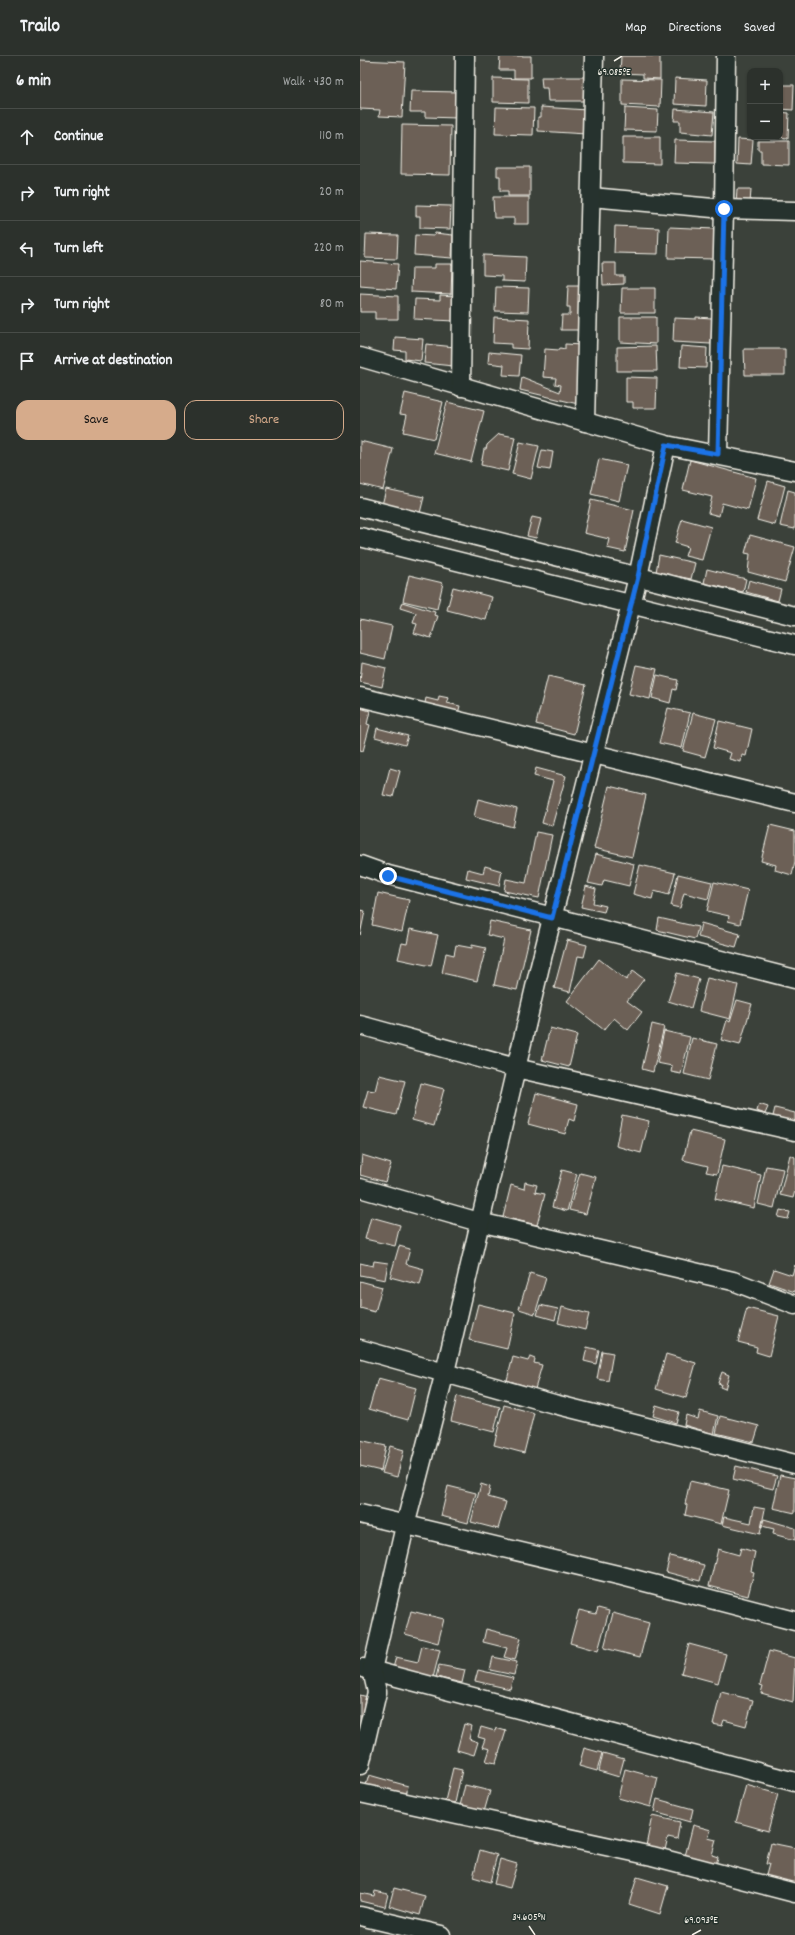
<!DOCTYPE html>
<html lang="en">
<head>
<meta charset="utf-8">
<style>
	:root { --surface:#2c312c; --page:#343934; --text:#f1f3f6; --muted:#a6a9a9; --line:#484c48; --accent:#d6ab8b }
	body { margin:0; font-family:Dekko,sans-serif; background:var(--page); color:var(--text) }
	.controls { position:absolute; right:12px; top:12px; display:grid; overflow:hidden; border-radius:8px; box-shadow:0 1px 3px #0004 }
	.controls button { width:36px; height:36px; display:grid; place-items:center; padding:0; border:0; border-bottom:1px solid var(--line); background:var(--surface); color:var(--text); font:20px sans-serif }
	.stop { position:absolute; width:12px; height:12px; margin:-9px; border:3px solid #1a73e8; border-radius:50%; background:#fff }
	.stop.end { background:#1a73e8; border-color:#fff; box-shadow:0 1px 4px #0008 }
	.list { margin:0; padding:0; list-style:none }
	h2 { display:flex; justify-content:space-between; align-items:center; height:52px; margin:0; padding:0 16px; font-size:17px }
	h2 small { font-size:13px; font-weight:400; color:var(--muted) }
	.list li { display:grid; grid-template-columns:26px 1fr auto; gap:12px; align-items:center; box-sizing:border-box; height:56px; padding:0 16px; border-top:1px solid var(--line) }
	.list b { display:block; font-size:15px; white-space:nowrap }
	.list em { font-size:13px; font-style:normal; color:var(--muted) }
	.actions { display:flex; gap:8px; padding:12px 16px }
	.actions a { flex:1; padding:9px 0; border:1px solid var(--accent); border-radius:12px; text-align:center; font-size:14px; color:var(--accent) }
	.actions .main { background:var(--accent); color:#111 }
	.icon { flex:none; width:22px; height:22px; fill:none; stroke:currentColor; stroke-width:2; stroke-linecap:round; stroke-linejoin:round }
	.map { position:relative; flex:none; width:435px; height:1879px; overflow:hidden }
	header { display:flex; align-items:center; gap:24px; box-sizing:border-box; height:56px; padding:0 20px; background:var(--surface); border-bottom:1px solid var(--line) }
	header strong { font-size:19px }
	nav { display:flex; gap:22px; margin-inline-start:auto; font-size:14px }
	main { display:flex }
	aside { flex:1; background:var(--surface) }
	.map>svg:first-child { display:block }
</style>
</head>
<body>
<header>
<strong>Trailo</strong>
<nav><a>Map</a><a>Directions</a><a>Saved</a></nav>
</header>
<main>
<aside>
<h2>6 min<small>Walk · 430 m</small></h2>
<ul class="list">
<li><svg class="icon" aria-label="ahead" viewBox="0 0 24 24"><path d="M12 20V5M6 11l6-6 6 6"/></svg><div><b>Continue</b></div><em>110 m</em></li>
<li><svg class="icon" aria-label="right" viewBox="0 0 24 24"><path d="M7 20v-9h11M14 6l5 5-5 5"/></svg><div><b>Turn right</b></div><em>20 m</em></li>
<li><svg class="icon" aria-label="left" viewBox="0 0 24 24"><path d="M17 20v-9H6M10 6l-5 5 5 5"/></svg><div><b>Turn left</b></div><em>220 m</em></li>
<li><svg class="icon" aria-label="right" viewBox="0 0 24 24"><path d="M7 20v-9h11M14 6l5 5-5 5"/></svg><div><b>Turn right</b></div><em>80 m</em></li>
<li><svg class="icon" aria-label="arrive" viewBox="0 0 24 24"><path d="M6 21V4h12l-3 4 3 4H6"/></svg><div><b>Arrive at destination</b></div></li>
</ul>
<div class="actions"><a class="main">Save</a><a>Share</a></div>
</aside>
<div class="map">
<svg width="435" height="1879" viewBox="0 0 435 1879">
	<rect width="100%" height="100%" fill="#3b413a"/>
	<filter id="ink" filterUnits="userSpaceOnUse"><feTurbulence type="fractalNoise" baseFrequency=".025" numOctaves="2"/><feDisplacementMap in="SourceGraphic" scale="8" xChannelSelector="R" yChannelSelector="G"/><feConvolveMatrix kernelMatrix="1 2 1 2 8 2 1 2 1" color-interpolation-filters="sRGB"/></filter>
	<g filter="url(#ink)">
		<!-- building -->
		<g fill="#6c6157" stroke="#f4f1e8">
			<polygon points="140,0 171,0 171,22 154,22 154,14 139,14"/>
			<polygon points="261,0 300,0 300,23 283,22 283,18 260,17"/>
			<polygon points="0,4 45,6 42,61 19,60 20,54 0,53"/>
			<polygon points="181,21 227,21 227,45 188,45 187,32 182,32"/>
			<polygon points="133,22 168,23 168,47 133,46"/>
			<polygon points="315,22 347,24 346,50 314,48"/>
			<polygon points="262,23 301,24 300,51 262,49"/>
			<polygon points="420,29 434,29 433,54 420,53"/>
			<polygon points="51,35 99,36 98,62 65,61 65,56 50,56"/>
			<polygon points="136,51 174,52 173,79 135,78"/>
			<polygon points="181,51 227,54 226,78 178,75 178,61 181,61"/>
			<polygon points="265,52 298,54 297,75 264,74"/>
			<polygon points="315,53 354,56 352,79 320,76 320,65 314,65"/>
			<polygon points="420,56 429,57 428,82 417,81 420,81"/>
			<polygon points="42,69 91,70 90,119 41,118"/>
			<polygon points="263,81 300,81 300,108 263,107"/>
			<polygon points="378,83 393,84 391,109 377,108"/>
			<polygon points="315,84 355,85 355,108 314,107"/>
			<polygon points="398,85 429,85 429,109 401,108 401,94 398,94"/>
			<polygon points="137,111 170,111 170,140 148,140 148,135 140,135 140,120 137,120"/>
			<polygon points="377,133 391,133 390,148 376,148"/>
			<polygon points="133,141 169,141 169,168 154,168 154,162 134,162"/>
			<polygon points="56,149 91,150 90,173 60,172 60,160 56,160"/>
			<polygon points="255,170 299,172 298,198 254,197"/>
			<polygon points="309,171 355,173 355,203 308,202"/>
			<polygon points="75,177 93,179 92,202 54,199 55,179 74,180"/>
			<polygon points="6,178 38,179 37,203 5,202"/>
			<polygon points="123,199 166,201 165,226 142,225 142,220 123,219"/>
			<polygon points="0,205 38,208 36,233 0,230"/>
			<polygon points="242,207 256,207 256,220 264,220 264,228 243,229"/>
			<polygon points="75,208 92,208 91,238 51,236 52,212 75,212"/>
			<polygon points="208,230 220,230 218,274 201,274 202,259 210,259 210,251 207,251"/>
			<polygon points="136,231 169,232 168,256 135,255"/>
			<polygon points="262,232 295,232 295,257 261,257"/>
			<polygon points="0,238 38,240 38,263 15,263 15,256 0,256"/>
			<polygon points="80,239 95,240 94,265 54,263 55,243 80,244"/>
			<polygon points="134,261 169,263 168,293 151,292 151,288 133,287"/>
			<polygon points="260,261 296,261 296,288 260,286"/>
			<polygon points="336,261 352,262 351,288 313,286 314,262 336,263"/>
			<polygon points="35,281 63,283 61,305 45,303 45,295 34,294"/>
			<polygon points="66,288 95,291 93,310 64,307"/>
			<polygon points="205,288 222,289 218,348 160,334 162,321 200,336 201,329 195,328 196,322 183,321 185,293 199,294 200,292 205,293"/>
			<polygon points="296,290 297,315 257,315 257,291"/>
			<polygon points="321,290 347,292 346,312 320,311"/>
			<polygon points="384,293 425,293 425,319 385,319"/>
			<polygon points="129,296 161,299 159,320 143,319 144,309 128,307"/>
			<polygon points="266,321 297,322 296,352 273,352 273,346 266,346"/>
			<polygon points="45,337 83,346 74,383 43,376 47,359 40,358"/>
			<polygon points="87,346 124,355 111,406 74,397"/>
			<polygon points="139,378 155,381 148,415 121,409 124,393 126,393 127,389"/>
			<polygon points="0,385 33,393 23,434 0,428"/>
			<polygon points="160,386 179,390 171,423 152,418"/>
			<polygon points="182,394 193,396 190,414 178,412"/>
			<polygon points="239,403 267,409 259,445 231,438"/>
			<polygon points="330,404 396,422 388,454 362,447 359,460 348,457 352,441 323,434"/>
			<polygon points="408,425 425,430 415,469 397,464"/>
			<polygon points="26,433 64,441 60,457 22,449"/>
			<polygon points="428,434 435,436 435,473 420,470"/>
			<polygon points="231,444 274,454 265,496 247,492 249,483 224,477"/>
			<polygon points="172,461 181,463 176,482 167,480"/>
			<polygon points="322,463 351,471 342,504 325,500 328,491 315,487"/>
			<polygon points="390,479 435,491 425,526 388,516 390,498 385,497"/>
			<polygon points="299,499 335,507 331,523 296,516"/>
			<polygon points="347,513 386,523 383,536 344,527"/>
			<polygon points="49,519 83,527 77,553 43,545"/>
			<polygon points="389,524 421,533 418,545 386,536"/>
			<polygon points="93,531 132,541 126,564 87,554"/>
			<polygon points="42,546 75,556 74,559 78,560 71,582 54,577 57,568 53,567 56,557 40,552"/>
			<polygon points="0,563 32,570 25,603 0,597"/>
			<polygon points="2,606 26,612 22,631 0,626"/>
			<polygon points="276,609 297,613 290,643 269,638"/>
			<polygon points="297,619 318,624 316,634 313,633 310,647 292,642"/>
			<polygon points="188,620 226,629 214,678 176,668"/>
			<polygon points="79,640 89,642 87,647 100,650 97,661 64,652 66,642 78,645"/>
			<polygon points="0,652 10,655 7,668 10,669 3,695 0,694"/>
			<polygon points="308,652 330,657 322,692 299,687"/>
			<polygon points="333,657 356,663 345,701 323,695"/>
			<polygon points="359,665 392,673 386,700 382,699 381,706 369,703 371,697 353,692"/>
			<polygon points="17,672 48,680 45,689 15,681"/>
			<polygon points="30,712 40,715 33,741 23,739"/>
			<polygon points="176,712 206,720 192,770 182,767 193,725 174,720"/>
			<polygon points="249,730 286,739 272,801 234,792"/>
			<polygon points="118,743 157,753 153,771 114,761"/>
			<polygon points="410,769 435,775 435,805 432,819 415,814 416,809 401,805"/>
			<polygon points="176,776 192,779 179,842 144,835 146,823 166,827"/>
			<polygon points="236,798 274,808 269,830 244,824 242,830 228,827"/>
			<polygon points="280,809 315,817 309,839 294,835 292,843 273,838"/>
			<polygon points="125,810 142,815 139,830 106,822 108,813 123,817"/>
			<polygon points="318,818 352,826 348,843 324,837 320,852 311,850"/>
			<polygon points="354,826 388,834 380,868 368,865 369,860 347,855"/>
			<polygon points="226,830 236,833 233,847 246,850 244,856 221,851"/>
			<polygon points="18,837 49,844 42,876 12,869"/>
			<polygon points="0,854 5,855 0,879"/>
			<polygon points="299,862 338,871 335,883 297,874"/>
			<polygon points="130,865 171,874 157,934 134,929 144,883 127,879"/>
			<polygon points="341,867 380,878 376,891 338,881"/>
			<polygon points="50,873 78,879 71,910 38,903 42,887 47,888"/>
			<polygon points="207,884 227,889 224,901 218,900 210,936 194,932"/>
			<polygon points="96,889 112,892 112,889 126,892 117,925 82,917 86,897 94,899"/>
			<polygon points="239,903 266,924 273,915 284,923 267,945 282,956 268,974 254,962 244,974 207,945"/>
			<polygon points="317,917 339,923 331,952 308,945"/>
			<polygon points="347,922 378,929 370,963 339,955"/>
			<polygon points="377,944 392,948 380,989 361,984 367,964 370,966"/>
			<polygon points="292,968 304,971 293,1016 282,1013"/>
			<polygon points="190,972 217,979 209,1011 182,1004"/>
			<polygon points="304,975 330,981 321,1018 311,1016 312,1010 297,1007"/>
			<polygon points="332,982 357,988 348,1024 324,1018"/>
			<polygon points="19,1019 45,1025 36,1059 3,1051 8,1034 15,1035"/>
			<polygon points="61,1027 84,1033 74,1070 52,1064"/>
			<polygon points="176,1037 218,1048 214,1065 209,1063 205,1078 168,1068"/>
			<polygon points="399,1048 408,1051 405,1058 397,1055"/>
			<polygon points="415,1052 435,1057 435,1066 413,1060"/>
			<polygon points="262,1059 289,1065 281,1097 256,1090"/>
			<polygon points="330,1075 365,1083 357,1118 346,1116 348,1110 323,1104"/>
			<polygon points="2,1099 31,1108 25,1126 0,1119"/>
			<polygon points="430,1099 435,1101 435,1135 433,1142 420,1139"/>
			<polygon points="362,1110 401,1119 394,1152 355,1143"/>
			<polygon points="406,1110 423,1113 414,1152 398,1148"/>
			<polygon points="202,1114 217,1118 207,1155 192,1151"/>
			<polygon points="220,1117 236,1121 226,1158 209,1154"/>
			<polygon points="165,1126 177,1129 175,1136 185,1138 177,1169 143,1161 151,1129 164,1133"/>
			<polygon points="420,1154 430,1156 428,1163 418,1161"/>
			<polygon points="11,1161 40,1169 35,1190 5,1183"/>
			<polygon points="39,1190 50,1193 46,1208 64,1213 60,1229 30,1221"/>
			<polygon points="14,1205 28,1207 25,1224 0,1219 0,1207 13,1210"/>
			<polygon points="435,1209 435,1236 409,1227 414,1213 432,1219"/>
			<polygon points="170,1217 186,1222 175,1258 159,1253"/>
			<polygon points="0,1225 22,1231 15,1256 0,1252"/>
			<polygon points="118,1248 155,1257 147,1293 109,1284"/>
			<polygon points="180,1249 198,1253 195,1264 177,1259"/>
			<polygon points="202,1251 229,1258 225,1274 198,1267"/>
			<polygon points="387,1252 419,1260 409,1300 396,1296 397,1291 378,1286"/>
			<polygon points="227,1291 239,1294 236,1308 224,1305"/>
			<polygon points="242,1295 253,1297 248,1325 237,1323"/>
			<polygon points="306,1298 336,1307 326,1342 296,1333"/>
			<polygon points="153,1301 168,1305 170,1301 175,1303 174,1307 182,1309 175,1333 147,1324"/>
			<polygon points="362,1316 369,1319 365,1333 360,1331 361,1328 358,1327"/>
			<polygon points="18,1322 56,1332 48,1364 9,1353"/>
			<polygon points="97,1340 140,1351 134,1376 91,1365"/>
			<polygon points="144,1349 174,1357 164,1397 134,1389"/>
			<polygon points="296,1349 319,1356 316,1367 293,1360"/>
			<polygon points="340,1355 358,1360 354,1378 324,1369 326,1359 338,1363"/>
			<polygon points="360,1360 399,1370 394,1386 356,1377"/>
			<polygon points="0,1384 26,1390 21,1415 0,1410"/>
			<polygon points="30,1390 44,1394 37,1421 22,1417"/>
			<polygon points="376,1410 417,1420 413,1433 373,1423"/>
			<polygon points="420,1419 435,1422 435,1457 413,1452"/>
			<polygon points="330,1425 369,1434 361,1468 325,1459 327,1449 325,1448"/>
			<polygon points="121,1428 130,1431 128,1441 146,1446 138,1473 111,1466"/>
			<polygon points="88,1430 116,1437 108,1467 81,1460"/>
			<polygon points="394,1451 405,1453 400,1478 362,1469 364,1461 391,1467"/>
			<polygon points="404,1463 435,1472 435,1484 413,1478 414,1473 402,1470"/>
			<polygon points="381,1492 395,1496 391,1515 394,1516 388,1540 349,1530 358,1493 379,1499"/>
			<polygon points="310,1500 344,1509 340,1525 306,1516"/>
			<polygon points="238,1552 249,1555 238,1595 210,1587 219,1554 236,1558"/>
			<polygon points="51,1555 84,1563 78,1587 45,1578"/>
			<polygon points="253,1557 289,1567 280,1601 244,1592"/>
			<polygon points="126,1573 161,1582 155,1604 144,1601 147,1592 123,1586"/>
			<polygon points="329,1588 366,1598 358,1627 321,1617"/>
			<polygon points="62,1590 80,1594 73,1622 33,1612 36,1601 58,1606"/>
			<polygon points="409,1595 435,1602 433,1646 401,1637 403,1630 400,1629"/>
			<polygon points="133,1601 157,1606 154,1619 130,1614"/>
			<polygon points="79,1609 105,1614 102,1627 76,1621"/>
			<polygon points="118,1614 153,1622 150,1633 115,1625"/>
			<polygon points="361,1636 393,1644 386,1670 364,1664 362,1670 353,1668"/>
			<polygon points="0,1639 12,1642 0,1673"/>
			<polygon points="104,1668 112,1670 109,1683 118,1686 114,1699 97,1694"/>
			<polygon points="121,1671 135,1675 136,1672 146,1675 136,1707 126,1705 130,1693 122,1691 125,1683 118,1681"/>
			<polygon points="224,1692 242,1697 237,1715 219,1710"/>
			<polygon points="243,1697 264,1703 259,1721 239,1715"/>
			<polygon points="93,1712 102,1714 95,1747 85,1745"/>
			<polygon points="265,1713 298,1722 291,1751 258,1742"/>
			<polygon points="9,1719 48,1730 46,1740 6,1729"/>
			<polygon points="105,1729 130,1735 124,1756 100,1750"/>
			<polygon points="386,1729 418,1738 408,1775 376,1766"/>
			<polygon points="297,1743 333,1753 330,1766 294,1756"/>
			<polygon points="292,1760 320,1766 317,1783 308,1781 305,1794 286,1790"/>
			<polygon points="333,1769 351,1774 348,1782 356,1784 352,1799 358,1801 355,1813 324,1804"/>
			<polygon points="411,1787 435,1792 435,1831 405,1823 409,1808 406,1808"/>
			<polygon points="120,1794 137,1799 130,1826 113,1821"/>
			<polygon points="140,1803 157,1808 150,1832 134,1828"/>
			<polygon points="277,1821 308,1830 300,1858 269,1848"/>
			<polygon points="34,1832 65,1840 60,1859 29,1850"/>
			<polygon points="15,1835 28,1838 25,1851 0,1845 0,1837 14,1840"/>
		</g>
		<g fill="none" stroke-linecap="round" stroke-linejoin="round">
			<!-- minor casing -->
			<g stroke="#f4f1e8" stroke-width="21">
				<g id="minor">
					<polyline points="231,141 364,153 435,155"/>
					<polyline points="0,301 306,389 435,415"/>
					<polyline points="101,331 105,0"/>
					<polyline points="225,366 234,0"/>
					<polyline points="358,398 364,153 366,0"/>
					<polyline points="0,451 435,560"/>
					<polyline points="0,481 435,589"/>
					<polyline points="0,641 435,747"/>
					<polyline points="0,809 28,819 435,923"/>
					<polyline points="0,969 156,1012 435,1075"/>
					<polyline points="0,1132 119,1166 373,1225 435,1249"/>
					<polyline points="0,1293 194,1348 435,1408"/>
					<polyline points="0,1458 262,1520 435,1565"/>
					<polyline points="3,1612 435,1726"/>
					<polyline points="0,1709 17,1636 12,1614 45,1470 85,1316 180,910 278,521 306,389"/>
					<polyline points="0,1737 292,1800 435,1837"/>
					<polyline points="0,1860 81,1879"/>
				</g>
			</g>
			<!-- minor -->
			<use href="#minor" stroke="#26332d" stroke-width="18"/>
		</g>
	</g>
	<g fill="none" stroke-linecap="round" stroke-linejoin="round" filter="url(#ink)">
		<!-- route -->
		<polyline stroke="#1a73e8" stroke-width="5" points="28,820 192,862 278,521 306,389 358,398 364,153"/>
	</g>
	<!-- ticks -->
	<path fill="none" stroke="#f4f1e8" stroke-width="1.5" d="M 254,5 L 262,0M 169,1870 L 175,1879M 332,1879 L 341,1874"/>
	<g font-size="10" text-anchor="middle" fill="#f4f1e8" stroke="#26332d" stroke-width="3" stroke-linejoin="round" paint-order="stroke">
		<text x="254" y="19">69.085°E</text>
		<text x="169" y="1864">34.605°N</text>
		<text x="341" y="1867">69.093°E</text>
	</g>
</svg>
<div class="controls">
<button>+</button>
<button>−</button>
</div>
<div class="stop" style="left:364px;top:153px"></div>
<div class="stop end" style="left:28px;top:820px"></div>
</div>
</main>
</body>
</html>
